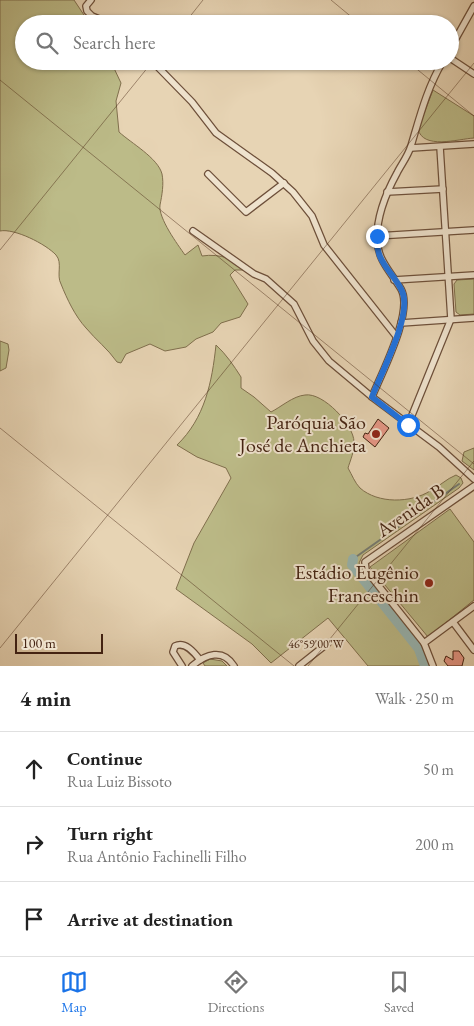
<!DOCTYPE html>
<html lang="en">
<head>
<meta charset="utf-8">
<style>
	:root { --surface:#fff; --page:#f6f6f6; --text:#222; --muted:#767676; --line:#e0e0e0; --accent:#1a73e8 }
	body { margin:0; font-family:"EB Garamond",serif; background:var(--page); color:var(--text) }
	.scale { position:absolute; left:15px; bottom:12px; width:88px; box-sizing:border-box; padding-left:5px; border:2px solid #442312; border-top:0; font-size:14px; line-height:18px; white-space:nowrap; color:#442312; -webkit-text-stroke:4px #efe3ce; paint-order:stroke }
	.stop { position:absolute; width:15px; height:15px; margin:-11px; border:4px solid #1a73e8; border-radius:50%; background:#fff }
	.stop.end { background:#1a73e8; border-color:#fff; box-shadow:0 1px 5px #0008 }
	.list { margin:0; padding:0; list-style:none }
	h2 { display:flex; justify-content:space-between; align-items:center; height:65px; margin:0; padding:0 20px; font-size:21px }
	h2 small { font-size:16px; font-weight:400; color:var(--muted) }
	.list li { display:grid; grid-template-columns:32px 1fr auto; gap:15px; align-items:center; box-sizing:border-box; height:75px; padding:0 20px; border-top:1px solid var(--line) }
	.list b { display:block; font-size:19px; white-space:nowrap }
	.list p { margin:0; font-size:16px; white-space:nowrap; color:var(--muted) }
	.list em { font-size:16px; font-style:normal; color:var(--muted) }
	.icon { flex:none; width:28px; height:28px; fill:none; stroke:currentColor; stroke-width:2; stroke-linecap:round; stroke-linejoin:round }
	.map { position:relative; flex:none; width:474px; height:666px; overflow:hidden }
	.search { position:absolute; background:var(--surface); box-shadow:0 1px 4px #0004; left:15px; right:15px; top:15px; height:55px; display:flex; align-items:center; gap:12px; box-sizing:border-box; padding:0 18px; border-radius:28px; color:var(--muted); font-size:19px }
	.sheet { height:290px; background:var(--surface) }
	nav { display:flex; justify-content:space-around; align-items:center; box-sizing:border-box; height:70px; border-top:1px solid var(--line); background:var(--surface); font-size:14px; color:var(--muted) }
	nav a { display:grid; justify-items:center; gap:2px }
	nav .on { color:var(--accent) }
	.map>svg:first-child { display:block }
</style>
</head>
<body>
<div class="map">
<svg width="474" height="666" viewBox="0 0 474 666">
	<rect width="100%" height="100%" fill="#e7d4b4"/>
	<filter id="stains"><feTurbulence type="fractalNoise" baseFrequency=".004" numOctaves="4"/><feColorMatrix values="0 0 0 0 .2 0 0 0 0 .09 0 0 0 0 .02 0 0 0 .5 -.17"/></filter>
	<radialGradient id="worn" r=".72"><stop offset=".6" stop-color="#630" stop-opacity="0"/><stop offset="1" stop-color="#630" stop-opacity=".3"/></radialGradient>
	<!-- green -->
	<g fill="#bcbb88" stroke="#806f4d">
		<path d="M 0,0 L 74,0 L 90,24 L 24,24 L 24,61 L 113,61 L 112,64 L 121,83 L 116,101 L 119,132 C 131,143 158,158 162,174 C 164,184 162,195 160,205 C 158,218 178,245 185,255 L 198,245 L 202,256 C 220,253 237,260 251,270 L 235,270 L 230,275 L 248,304 L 240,317 L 221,323 L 213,332 L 196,339 L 186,347 L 165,351 L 150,344 L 126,354 L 121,363 L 117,362 C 108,349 96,340 86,328 C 75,316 67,299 61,284 C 56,275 63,263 56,255 C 46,244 14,228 0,231 Z"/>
		<path d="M 433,90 L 474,116 L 474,138 C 458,139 423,150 418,129 Z"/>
		<polygon points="474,279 474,314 460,315 456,312 454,284 457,280"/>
		<polygon points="0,341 8,344 9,350 6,368 0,371"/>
		<path d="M 216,345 C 226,354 234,366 241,377 L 241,388 L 254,397 L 271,412 C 281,407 293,396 305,395 C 323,392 354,425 354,442 C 355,450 350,461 348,468 C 352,475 355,483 360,488 C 378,504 411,503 430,491 C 440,486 446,479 456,475 L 461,478 L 463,483 L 459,488 L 363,555 L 359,563 L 368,580 L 417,641 L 429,666 L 368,666 L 328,618 L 271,663 L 252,644 L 176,589 L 194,543 L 231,478 L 226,468 L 197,457 L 177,445 C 205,418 212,382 216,345 Z"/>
		<polygon points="474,448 474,470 462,461 464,452"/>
		<polygon points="450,509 474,542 474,600 428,637 370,567"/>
		<polygon points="210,659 222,661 227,666 205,666 203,663"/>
	</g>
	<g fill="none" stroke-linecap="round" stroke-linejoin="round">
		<!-- stream -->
		<polyline stroke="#767c73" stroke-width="2" points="353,559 459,484"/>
		<!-- river -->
		<polyline stroke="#98b7b4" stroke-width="10" points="353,559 352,565 419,649 425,666"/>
	</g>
	<!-- building -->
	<g fill="#e69786" stroke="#442312">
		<polygon points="378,419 389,428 375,447 363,437 365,433 368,434"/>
		<polygon points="453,651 459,651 464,658 462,666 448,666 444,661 446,656 453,660"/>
	</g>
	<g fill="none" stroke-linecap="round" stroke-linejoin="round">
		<!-- minor casing -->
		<g stroke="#6d4f3a" stroke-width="8">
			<g id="minor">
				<polyline points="91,0 86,6 87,11 92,16 111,24"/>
				<polyline points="450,49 474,6"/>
				<polyline points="450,58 474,74"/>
				<polyline points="152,61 192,102 216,133 272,173 293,192 312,216 324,245 396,336"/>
				<polyline points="411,148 474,144"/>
				<polyline points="208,174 246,212 284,183"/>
				<polyline points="387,192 443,189"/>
				<polyline points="193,231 254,274 266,279 294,304 313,341 329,361 372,397 439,447 474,479"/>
				<polyline points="377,236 474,230"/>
				<polyline points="394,280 474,275"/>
				<polyline points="401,323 474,318"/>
				<path d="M 372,397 C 381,374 414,312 401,289 C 391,272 377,260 377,238 C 377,216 386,193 397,173 C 401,165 408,156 411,146 C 420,116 427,88 443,61"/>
				<polyline points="408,425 451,319 440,147"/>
				<polyline points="453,622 474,650"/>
				<polyline points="424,643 474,606"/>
				<path d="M 182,666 L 173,652 L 175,646 C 185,641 194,652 200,660"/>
				<path d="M 192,666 C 206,654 223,648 234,666"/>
				<polyline points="299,666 328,643"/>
				<polyline points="433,666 424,643 366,570 365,562 474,486"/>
			</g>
		</g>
		<!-- minor -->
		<use href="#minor" stroke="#efe3ce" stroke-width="5.5"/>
	</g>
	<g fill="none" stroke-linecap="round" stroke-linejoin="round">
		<!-- route -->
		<path stroke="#1a73e8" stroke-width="6" d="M 377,236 C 375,263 393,271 402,291 C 413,314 381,373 372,397 L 408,425"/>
	</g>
	<!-- ticks -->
	<path fill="none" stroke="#442312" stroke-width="1" stroke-opacity="0.45" d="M 331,0 L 360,24M 184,24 L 203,0M 407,61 L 474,116M 0,80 L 474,464M 0,250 L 153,61M 0,428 L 294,666M 0,648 L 474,63M 308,666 L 474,461"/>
	<!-- markers -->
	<g fill="#8f2418" stroke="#efe3ce" stroke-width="2">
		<circle cx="376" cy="434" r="5"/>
		<circle cx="429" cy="583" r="5"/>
	</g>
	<g text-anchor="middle" stroke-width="4" stroke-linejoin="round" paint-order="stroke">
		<!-- poi labels -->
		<g font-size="20" fill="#442312" stroke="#efe3ce" text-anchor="end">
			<text x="366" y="429">Paróquia São<tspan x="366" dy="23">José de Anchieta</tspan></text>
			<text x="419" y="579">Estádio Eugênio<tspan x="419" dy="23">Franceschin</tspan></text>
		</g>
		<!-- street labels -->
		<g font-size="20" fill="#442312" stroke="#efe3ce">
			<text transform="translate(410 510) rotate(-35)" y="7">Avenida B</text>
		</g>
	</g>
	<g font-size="12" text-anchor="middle" fill="#442312" stroke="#efe3ce" stroke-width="4" stroke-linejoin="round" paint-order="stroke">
		<text x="316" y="648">46°59'00"W</text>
	</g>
	<rect width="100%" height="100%" filter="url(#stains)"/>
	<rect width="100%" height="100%" fill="url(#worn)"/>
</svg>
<div class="scale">100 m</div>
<div class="stop" style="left:408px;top:425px"></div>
<div class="stop end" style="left:377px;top:236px"></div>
<div class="search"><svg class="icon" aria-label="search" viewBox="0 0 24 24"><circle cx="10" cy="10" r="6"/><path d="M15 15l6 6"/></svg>Search here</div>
</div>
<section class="sheet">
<h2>4 min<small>Walk · 250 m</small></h2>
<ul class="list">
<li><svg class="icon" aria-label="ahead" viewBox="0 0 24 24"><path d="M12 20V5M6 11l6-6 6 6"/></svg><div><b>Continue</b><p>Rua Luiz Bissoto</p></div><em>50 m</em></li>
<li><svg class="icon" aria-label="right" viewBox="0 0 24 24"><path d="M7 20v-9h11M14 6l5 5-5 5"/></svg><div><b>Turn right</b><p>Rua Antônio Fachinelli Filho</p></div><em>200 m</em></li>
<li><svg class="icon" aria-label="arrive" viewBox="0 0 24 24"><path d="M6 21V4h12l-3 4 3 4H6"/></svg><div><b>Arrive at destination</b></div></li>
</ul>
</section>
<nav>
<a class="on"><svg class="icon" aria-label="map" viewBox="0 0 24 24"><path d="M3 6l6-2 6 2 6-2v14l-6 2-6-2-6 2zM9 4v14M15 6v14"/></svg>Map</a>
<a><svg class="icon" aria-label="directions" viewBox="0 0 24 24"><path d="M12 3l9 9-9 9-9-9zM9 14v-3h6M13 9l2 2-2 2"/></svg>Directions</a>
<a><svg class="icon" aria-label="saved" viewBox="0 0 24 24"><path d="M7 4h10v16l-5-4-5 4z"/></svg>Saved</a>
</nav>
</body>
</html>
